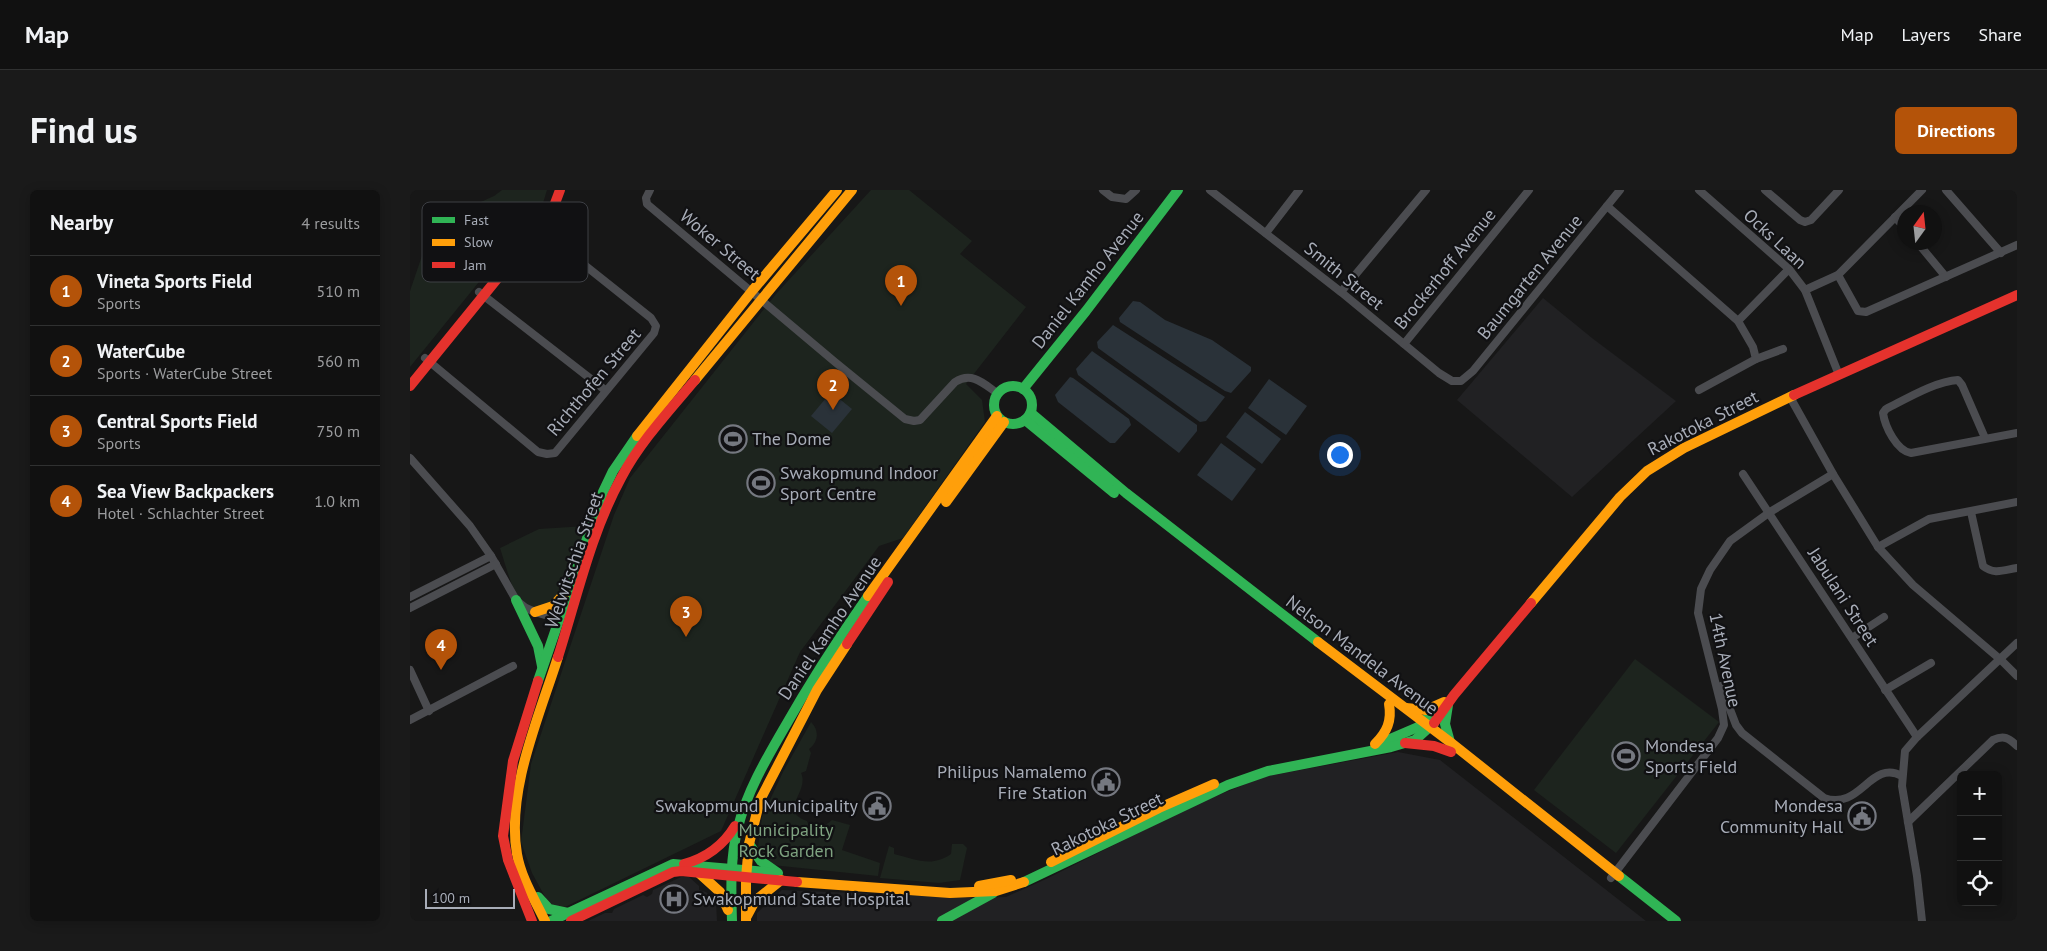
<!DOCTYPE html>
<html lang="en">
<head>
<meta charset="utf-8">
<style>
	:root { --surface:#111; --page:#1a1a1a; --text:#f1f3f6; --muted:#9c9d9f; --line:#303131; --accent:#b45309 }
	body { margin:0; font-family:"PT Sans",sans-serif; background:var(--page); color:var(--text) }
	.controls { position:absolute; right:15px; bottom:15px; display:grid; overflow:hidden; border-radius:8px; box-shadow:0 2px 12px #0003 }
	.controls button { width:45px; height:45px; display:grid; place-items:center; padding:0; border:0; border-bottom:1px solid var(--line); background:var(--surface); color:var(--text); font:25px sans-serif }
	.compass { position:absolute; left:1487px; top:15px; width:45px; height:45px; border-radius:50%; background:var(--surface); box-shadow:0 2px 12px #0003; rotate:15deg }
	.scale { position:absolute; left:15px; bottom:12px; width:90px; box-sizing:border-box; padding-left:5px; border:2px solid #a8adb8; border-top:0; font-size:14px; line-height:18px; white-space:nowrap; color:#a8adb8; -webkit-text-stroke:4px #111113; paint-order:stroke }
	.you { position:absolute; left:929px; top:264px; width:18px; height:18px; margin:-12px; border:4px solid #fff; border-radius:50%; background:#1a73e8; box-shadow:0 0 0 8px #1a73e833 }
	.badge { display:grid; place-items:center; width:32px; height:32px; border-radius:50%; background:var(--accent); color:#fff; font-size:16px; font-weight:700 }
	.pin { position:absolute; translate:-50% -41px; filter:drop-shadow(0 1px 2px #0008) }
	.pin::after { content:''; position:absolute; top:26px; width:18px; height:15px; background:inherit; clip-path:polygon(0 0,100% 0,50% 100%) }
	.list { margin:0; padding:0; list-style:none }
	h2 { display:flex; justify-content:space-between; align-items:center; height:65px; margin:0; padding:0 20px; font-size:21px }
	h2 small { font-size:16px; font-weight:400; color:var(--muted) }
	.list li { display:grid; grid-template-columns:32px 1fr auto; gap:15px; align-items:center; box-sizing:border-box; height:70px; padding:0 20px; border-top:1px solid var(--line) }
	.list b { display:block; font-size:19px; white-space:nowrap }
	.list p { margin:0; font-size:16px; white-space:nowrap; color:var(--muted) }
	.list em { font-size:16px; font-style:normal; color:var(--muted) }
	.icon { flex:none; width:28px; height:28px; fill:none; stroke:currentColor; stroke-width:2; stroke-linecap:round; stroke-linejoin:round }
	.map { position:relative; flex:none; width:1607px; height:731px; overflow:hidden; border-radius:8px }
	header { display:flex; align-items:center; gap:30px; box-sizing:border-box; height:70px; padding:0 25px; background:var(--surface); border-bottom:1px solid var(--line) }
	header strong { font-size:24px }
	nav { display:flex; gap:28px; margin-inline-start:auto; font-size:18px }
	.intro { display:flex; align-items:center; justify-content:space-between; box-sizing:border-box; height:120px; padding:0 30px }
	h1 { margin:0; font-size:35px }
	.button { padding:12px 22px; border-radius:8px; background:var(--accent); color:#fff; font-size:18px; font-weight:700 }
	main { display:flex; gap:30px; padding:0 30px }
	aside { flex:1; background:var(--surface); border-radius:8px; box-shadow:0 2px 12px #0003 }
	.map>svg:first-child { display:block }
</style>
</head>
<body>
<header>
<strong>Map</strong>
<nav><a>Map</a><a>Layers</a><a>Share</a></nav>
</header>
<div class="intro"><h1>Find us</h1><a class="button">Directions</a></div>
<main>
<aside>
<h2>Nearby<small>4 results</small></h2>
<ul class="list">
<li><span class="badge">1</span><div><b>Vineta Sports Field</b><p>Sports</p></div><em>510 m</em></li>
<li><span class="badge">2</span><div><b>WaterCube</b><p>Sports · WaterCube Street</p></div><em>560 m</em></li>
<li><span class="badge">3</span><div><b>Central Sports Field</b><p>Sports</p></div><em>750 m</em></li>
<li><span class="badge">4</span><div><b>Sea View Backpackers</b><p>Hotel · Schlachter Street</p></div><em>1.0 km</em></li>
</ul>
</aside>
<div class="map">
<svg width="1607" height="731" viewBox="0 0 1607 731">
	<rect width="100%" height="100%" fill="#171717"/>
	<!-- built -->
	<g fill="#212123">
		<polygon points="1133,108 1182,148 1266,211 1162,307 1047,210"/>
		<polygon points="988,562 1030,570 1236,731 347,731 347,723 372,700 565,708 596,707 636,689 782,616 853,587"/>
		<polygon points="271,687 279,687 289,696 289,700 296,702 306,711 307,731 178,731 195,723 202,723 204,719 233,705 237,707 242,704 243,700"/>
	</g>
	<!-- green -->
	<g fill="#1d241e">
		<polygon points="92,0 137,0 133,13 0,177 0,101 17,51 33,29 84,6"/>
		<polygon points="461,0 499,0 562,51 550,64 616,117 556,194 572,210 575,232 493,348 469,356 390,462 311,641 155,717 140,716 122,683 111,652 121,574 204,325 220,288 366,104"/>
		<path d="M 176,336 C 171,353 165,380 157,395 C 147,413 125,428 109,408 C 102,400 94,370 90,358 L 129,339 Z"/>
		<polygon points="1225,469 1309,532 1206,663 1124,600"/>
		<path d="M 401,532 C 410,541 408,552 399,559 L 401,563 L 396,581 L 391,583 C 400,602 367,620 397,631 L 399,636 C 409,638 414,637 422,630 L 440,635 L 432,660 L 470,673 L 468,686 L 362,675 L 348,657 L 352,627 L 373,582 Z"/>
		<path d="M 542,654 L 553,654 L 557,658 L 550,690 L 529,693 L 470,688 L 479,656 L 484,658 L 484,664 C 506,669 521,678 541,664 Z"/>
	</g>
	<!-- water -->
	<g fill="#2a3239">
		<polygon points="723,111 730,112 755,130 802,150 841,177 841,181 821,203 815,201 710,132 709,128"/>
		<polygon points="703,135 815,207 796,231 790,232 688,158 687,152"/>
		<polygon points="682,161 787,235 787,241 769,263 668,185 666,179"/>
		<polygon points="660,187 663,188 719,229 721,235 705,253 700,253 648,212 645,205"/>
		<polygon points="859,189 897,216 876,245 838,218"/>
		<polygon points="421,202 442,219 422,243 401,226"/>
		<polygon points="835,222 871,249 852,274 816,247"/>
		<polygon points="811,253 846,279 822,311 787,285"/>
	</g>
	<g fill="none" stroke-linecap="round" stroke-linejoin="round">
		<!-- street -->
		<g stroke="#4b4c50" stroke-width="8">
			<path d="M 240,0 L 236,8 L 237,14 L 425,172 L 495,229 L 504,231 L 510,230 L 545,192 C 562,181 574,194 587,203"/>
			<polyline points="693,0 702,7 716,9 726,0"/>
			<polyline points="800,0 931,102 1029,183 1042,191 1051,191 1063,181 1210,0"/>
			<polyline points="1289,0 1379,79 1395,100 1429,185"/>
			<polyline points="1355,0 1390,30 1395,32 1401,30 1429,0"/>
			<polyline points="1536,0 1591,63"/>
			<polyline points="1197,16 1328,131 1343,157 1346,169 1289,200"/>
			<polyline points="1485,27 1494,37"/>
			<polyline points="856,43 889,0"/>
			<polyline points="1507,52 1536,87"/>
			<polyline points="1428,85 1448,121 1456,122 1607,55"/>
			<polyline points="1395,100 1428,85 1512,0"/>
			<polyline points="69,102 195,200"/>
			<polyline points="931,102 1016,0"/>
			<polyline points="1328,131 1379,79"/>
			<polyline points="994,154 1119,0"/>
			<polyline points="15,168 128,262 137,264 145,263 244,143 246,136 241,128 123,34"/>
			<polyline points="1346,169 1373,159"/>
			<polyline points="1380,207 1423,284 1468,357 1503,395 1591,470 1607,486"/>
			<path d="M 1575,248 L 1552,195 L 1548,190 C 1526,191 1496,209 1476,219 L 1473,223 C 1475,237 1487,261 1501,263 L 1607,243"/>
			<polyline points="0,268 60,336 81,366 106,410 116,418 125,422 148,429"/>
			<polyline points="1333,284 1507,547"/>
			<path d="M 1561,322 L 1573,376 C 1584,385 1594,380 1607,378"/>
			<polyline points="1468,357 1519,329 1607,312"/>
			<polyline points="0,407 81,366"/>
			<polyline points="0,418 86,374"/>
			<polyline points="1442,448 1474,427"/>
			<polyline points="0,480 19,521"/>
			<path d="M 1311,496 L 1326,535 L 1332,543 L 1414,608 C 1451,621 1460,569 1492,586"/>
			<polyline points="1475,500 1521,473"/>
			<polyline points="0,530 103,476"/>
			<path d="M 1498,632 L 1583,550 C 1594,545 1599,548 1607,556"/>
			<polyline points="1201,688 1308,548 1314,535 1312,519 1288,423 1291,399 1300,380 1320,351 1360,322 1423,284"/>
			<polyline points="1512,731 1507,686 1492,596 1495,561 1507,547 1607,453"/>
		</g>
		<!-- fast -->
		<g stroke="#30b455" stroke-width="10">
			<circle cx="603" cy="215" r="19"/>
			<polyline points="613,199 676,121 768,0"/>
			<polyline points="621,223 716,303 908,452"/>
			<polyline points="615,230 704,303"/>
			<polyline points="106,410 128,456 132,476"/>
			<polyline points="128,491 193,302 203,281 227,246"/>
			<polyline points="1038,515 1035,534 1040,552"/>
			<polyline points="973,552 1008,537 1031,515"/>
			<polyline points="339,654 351,671 368,683"/>
			<polyline points="1209,686 1266,731"/>
			<polyline points="614,692 818,595 858,581 981,557 1005,550 1024,533"/>
			<polyline points="128,707 139,719 158,723"/>
			<polyline points="141,731 263,674 367,683"/>
			<path d="M 322,731 C 321,699 320,668 328,637 C 337,602 355,571 373,540 C 399,494 428,449 458,406"/>
			<polyline points="532,731 583,703"/>
		</g>
		<!-- slow -->
		<g stroke="#ff9f0a" stroke-width="10">
			<polyline points="285,190 442,0"/>
			<polyline points="227,246 342,101 427,0"/>
			<polyline points="536,312 594,232"/>
			<polyline points="458,406 587,226"/>
			<polyline points="1121,413 1210,307 1237,281 1274,258 1384,205"/>
			<polyline points="125,422 143,416 155,403"/>
			<polyline points="908,452 1040,552 1209,686"/>
			<polyline points="996,518 1016,520 1034,512"/>
			<path d="M 965,554 C 977,542 982,531 979,514"/>
			<polyline points="641,672 749,618 804,594"/>
			<polyline points="289,683 310,702 318,720"/>
			<polyline points="387,692 540,703 586,701 614,692"/>
			<polyline points="569,696 601,690"/>
			<polyline points="337,726 345,711 371,690"/>
			<path d="M 135,731 C 125,710 111,688 107,664 C 96,601 129,527 148,467"/>
			<polyline points="336,731 336,688 339,654 350,610 407,500 437,454"/>
		</g>
		<!-- jam -->
		<g stroke="#e5322d" stroke-width="10">
			<polyline points="0,196 135,30 144,16 150,0"/>
			<polyline points="1384,205 1607,105"/>
			<polyline points="437,454 478,392"/>
			<path d="M 148,467 C 167,407 181,343 211,288 C 230,252 259,221 285,190"/>
			<polyline points="1024,533 1044,505 1121,413"/>
			<polyline points="995,553 1024,556 1041,562"/>
			<path d="M 274,674 C 296,668 313,656 325,636"/>
			<polyline points="122,731 98,670 93,646 103,571 128,491"/>
			<polyline points="161,731 263,682 271,681 387,692"/>
		</g>
	</g>
	<!-- icons -->
	<defs>
		<g id="stadium-ring" transform="scale(1.4375)"><circle r="9.5" fill="#111113" stroke="#757880" stroke-width="1.5"/><path d="M0-5a6.5 5 0 1 0 0 10a6.5 5 0 1 0 0-10ZM-3.5-1.8h7v3.6h-7Z" fill="#757880"/></g>
		<g id="civic-ring" transform="scale(1.4375)"><circle r="9.5" fill="#111113" stroke="#757880" stroke-width="1.5"/><path d="M-.6-6.5H3V-4.5H.6V-3L4-1V1h2V6H-6V1h2V-1L-.6-3ZM-1.2 2.5V6h2.4V2.5Z" fill="#757880"/></g>
		<g id="hospital-ring" transform="scale(1.4375)"><circle r="9.5" fill="#111113" stroke="#757880" stroke-width="1.5"/><path d="M-5-5h3v3.5h4V-5h3V5h-3V1.5h-4V5h-3Z" fill="#757880"/></g>
	</defs>
	<g fill-rule="evenodd">
		<use href="#stadium-ring" x="323" y="249"/>
		<use href="#stadium-ring" x="351" y="293"/>
		<use href="#stadium-ring" x="1216" y="566"/>
		<use href="#civic-ring" x="696" y="592"/>
		<use href="#civic-ring" x="467" y="616"/>
		<use href="#civic-ring" x="1452" y="626"/>
		<use href="#hospital-ring" x="264" y="709"/>
	</g>
	<g text-anchor="middle" stroke-width="4.5" stroke-linejoin="round" paint-order="stroke">
		<!-- street labels -->
		<g font-size="18" fill="#a8adb8" stroke="#111113">
			<text transform="translate(1365 49) rotate(43)" y="6">Ocks Laan</text>
			<text transform="translate(310 55) rotate(40)" y="6">Woker Street</text>
			<text transform="translate(1035 79) rotate(-51)" y="6">Brockerhoff Avenue</text>
			<text transform="translate(934 86) rotate(39)" y="6">Smith Street</text>
			<text transform="translate(1120 87) rotate(-51)" y="6">Baumgarten Avenue</text>
			<text transform="translate(678 90) rotate(-52)" y="6">Daniel Kamho Avenue</text>
			<text transform="translate(184 192) rotate(-50)" y="6">Richthofen Street</text>
			<text transform="translate(1293 233) rotate(-27)" y="6">Rakotoka Street</text>
			<text transform="translate(164 370) rotate(-71)" y="6">Welwitschia Street</text>
			<text transform="translate(1433 407) rotate(57)" y="6">Jabulani Street</text>
			<text transform="translate(420 438) rotate(-56)" y="6">Daniel Kamho Avenue</text>
			<text transform="translate(952 465) rotate(37)" y="6">Nelson Mandela Avenue</text>
			<text transform="translate(1315 470) rotate(78)" y="6">14th Avenue</text>
			<text transform="translate(697 634) rotate(-26)" y="6">Rakotoka Street</text>
		</g>
		<!-- poi labels -->
		<g font-size="18" fill="#a8adb8" stroke="#111113" text-anchor="start">
			<text x="342" y="255">The Dome</text>
			<text x="370" y="289">Swakopmund Indoor<tspan x="370" dy="21">Sport Centre</tspan></text>
			<text x="1235" y="562">Mondesa<tspan x="1235" dy="21">Sports Field</tspan></text>
			<text x="677" y="588" text-anchor="end">Philipus Namalemo<tspan x="677" dy="21">Fire Station</tspan></text>
			<text x="448" y="622" text-anchor="end">Swakopmund Municipality</text>
			<text x="1433" y="622" text-anchor="end">Mondesa<tspan x="1433" dy="21">Community Hall</tspan></text>
			<text x="283" y="715">Swakopmund State Hospital</text>
		</g>
		<!-- park labels -->
		<g font-size="18" fill="#7fa381" stroke="#111113">
			<text x="376" y="646">Municipality<tspan x="376" dy="21">Rock Garden</tspan></text>
		</g>
	</g>
	<!-- legend -->
	<rect x="12" y="12" width="166" height="80" rx="8" fill="#111113" stroke="#3e4045" stroke-width="1"/>
	<rect x="22" y="27" width="23" height="6" fill="#30b455"/>
	<rect x="22" y="49" width="23" height="7" fill="#ff9f0a"/>
	<rect x="22" y="72" width="23" height="6" fill="#e5322d"/>
	<g font-size="14" fill="#a8adb8">
		<text x="54" y="35">Fast</text>
		<text x="54" y="57">Slow</text>
		<text x="54" y="80">Jam</text>
	</g>
</svg>
<div class="controls">
<button>+</button>
<button>−</button>
<button><svg class="icon" aria-label="locate" viewBox="0 0 24 24"><circle cx="12" cy="12" r="6"/><path d="M12 2v4M12 18v4M2 12h4M18 12h4"/></svg></button>
</div>
<svg class="compass" viewBox="-18 -18 36 36"><path d="M0-13l5 13h-10z" fill="#e53935"/><path d="M0 13l5-13h-10z" fill="#9c9d9f"/></svg>
<div class="scale">100 m</div>
<div class="you"></div>
<div class="pin badge" style="left:491px;top:116px">1</div>
<div class="pin badge" style="left:423px;top:220px">2</div>
<div class="pin badge" style="left:276px;top:447px">3</div>
<div class="pin badge" style="left:31px;top:480px">4</div>
</div>
</main>
</body>
</html>
